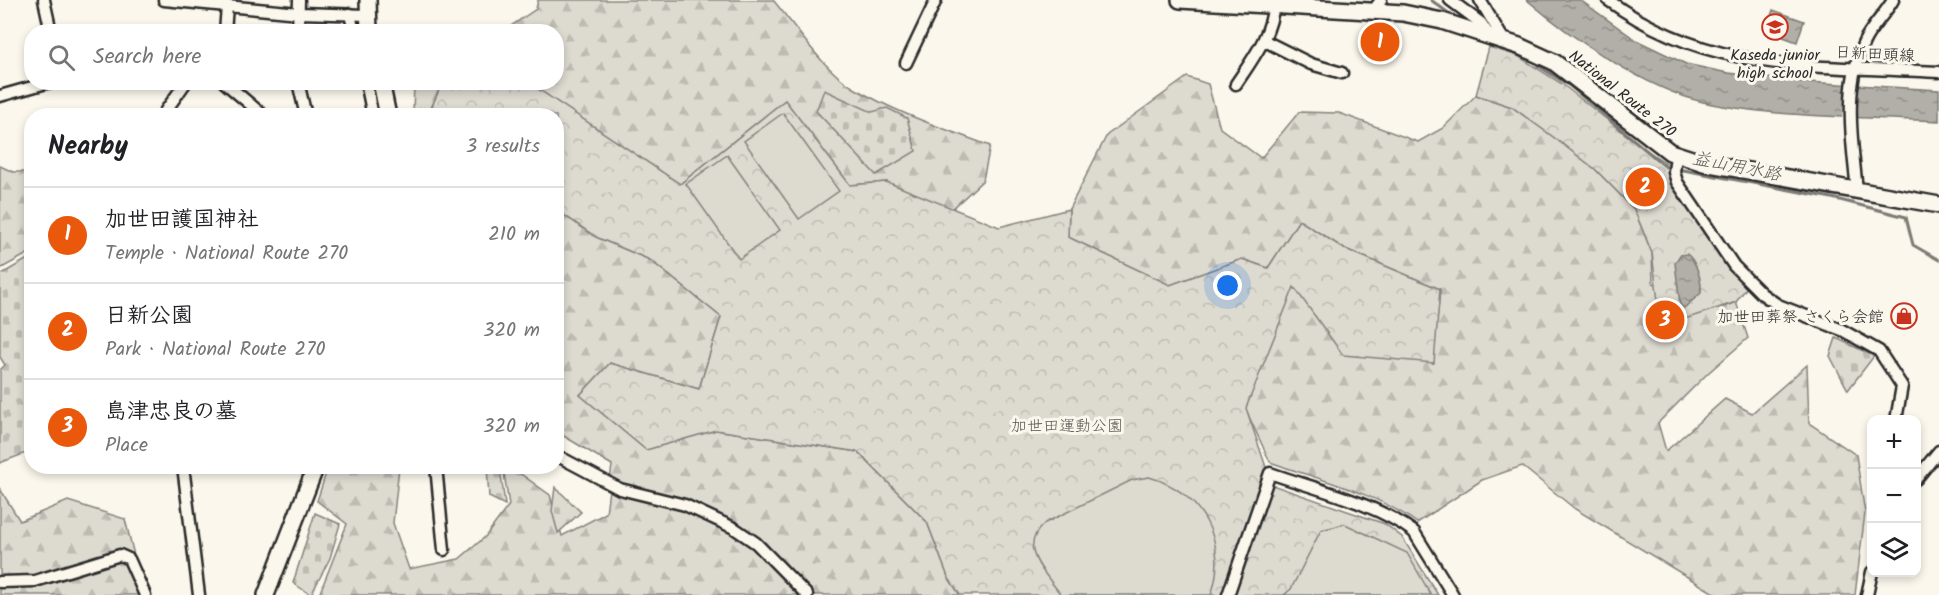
<!DOCTYPE html>
<html lang="en">
<head>
<meta charset="utf-8">
<style>
	:root { --surface:#fff; --page:#f6f6f6; --text:#202124; --muted:#757577; --line:#e0e0e0; --accent:#ea580c }
	body { margin:0; font-family:Kalam,"Klee One",sans-serif; background:var(--page); color:var(--text) }
	.controls { position:absolute; right:18px; bottom:18px; display:grid; overflow:hidden; border-radius:12px; box-shadow:0 3px 9px #0003 }
	.controls button { width:54px; height:54px; display:grid; place-items:center; padding:0; border:0; border-bottom:2px solid var(--line); background:var(--surface); color:var(--text); font:30px sans-serif }
	.you { position:absolute; left:1228px; top:286px; width:21px; height:21px; margin:-15px; border:4px solid #fff; border-radius:50%; background:#1a73e8; box-shadow:0 0 0 9px #1a73e833 }
	.badge { display:grid; place-items:center; width:39px; height:39px; border-radius:50%; background:var(--accent); color:#fff; font-size:20px; font-weight:700 }
	.pin { position:absolute; translate:-50% -50%; border:3px solid #fff; box-shadow:0 2px 6px #0006 }
	.list { margin:0; padding:0; list-style:none }
	h2 { display:flex; justify-content:space-between; align-items:center; height:78px; margin:0; padding:0 24px; font-size:26px }
	h2 small { font-size:20px; font-weight:400; color:var(--muted) }
	.list li { display:grid; grid-template-columns:39px 1fr auto; gap:18px; align-items:center; box-sizing:border-box; height:96px; padding:0 24px; border-top:2px solid var(--line) }
	.list b { display:block; font-size:22px; white-space:nowrap }
	.list p { margin:0; font-size:20px; white-space:nowrap; color:var(--muted) }
	.list em { font-size:20px; font-style:normal; color:var(--muted) }
	.icon { flex:none; width:33px; height:33px; fill:none; stroke:currentColor; stroke-width:2; stroke-linecap:round; stroke-linejoin:round }
	.map { position:relative; flex:none; width:1939px; height:595px; overflow:hidden }
	.search { position:absolute; background:var(--surface); box-shadow:0 3px 9px #0003; left:24px; top:24px; width:540px; height:66px; display:flex; align-items:center; gap:15px; box-sizing:border-box; padding:0 21px; border-radius:24px; color:var(--muted); font-size:22px }
	.panel { position:absolute; background:var(--surface); box-shadow:0 3px 9px #0003; left:24px; top:108px; width:540px; height:366px; border-radius:24px }
	.map>svg:first-child { display:block }
</style>
</head>
<body>
<div class="map">
<svg width="1939" height="595" viewBox="0 0 1939 595">
	<defs>
		<pattern id="forest-firs" width="22" height="20" patternUnits="userSpaceOnUse" patternTransform="scale(1.5)"><rect width="22" height="20" fill="#dddad0"/><path d="M5 1l3.5 6h-7zM16 11l3.5 6h-7z" fill="#bebbb3"/></pattern>
		<pattern id="cemetery-stones" width="16" height="16" patternUnits="userSpaceOnUse" patternTransform="scale(1.5)"><rect width="16" height="16" fill="#dddad0"/><path d="M2 7V4a2 2 0 0 1 4 0v3zM10 15v-3a2 2 0 0 1 4 0v3z" fill="#bebbb3"/></pattern>
		<pattern id="park-crowns" width="20" height="18" patternUnits="userSpaceOnUse" patternTransform="scale(1.5)"><rect width="20" height="18" fill="#dddad0"/><path d="M2 6a3 3 0 1 1 6 0M12 15a3 3 0 1 1 6 0" fill="none" stroke="#bebbb3"/></pattern>
		<pattern id="water-ripples" width="26" height="14" patternUnits="userSpaceOnUse" patternTransform="scale(1.5)"><rect width="26" height="14" fill="#b1afa7"/><path d="M2 4q2-2 4 0t4 0M15 11q2-2 4 0t4 0" fill="none" stroke="#908f88"/></pattern>
	</defs>
	<rect width="100%" height="100%" fill="#fbf7ec"/>
	<filter id="ink" filterUnits="userSpaceOnUse"><feTurbulence type="fractalNoise" baseFrequency=".0167" numOctaves="2"/><feDisplacementMap in="SourceGraphic" scale="12" xChannelSelector="R" yChannelSelector="G"/><feConvolveMatrix kernelMatrix="1 2 1 2 8 2 1 2 1" color-interpolation-filters="sRGB"/></filter>
	<g filter="url(#ink)">
		<!-- forest -->
		<g fill="url(#forest-firs)" stroke="#84827e" stroke-width="1.5">
			<path d="M 538,0 L 773,0 C 798,29 821,68 854,88 C 896,113 945,129 990,146 L 983,180 L 951,210 L 887,182 L 850,185 L 785,100 L 680,184 L 529,83 L 556,82 L 556,32 L 502,32 L 536,9 Z"/>
			<path d="M 1187,77 L 1208,84 L 1220,128 L 1261,158 L 1299,112 L 1339,113 L 1418,142 L 1443,128 L 1476,95 L 1512,107 L 1552,136 L 1595,169 L 1634,209 L 1652,253 L 1653,283 L 1724,307 L 1736,302 L 1748,338 L 1708,373 L 1658,423 L 1666,451 L 1725,399 L 1752,413 L 1807,365 L 1809,423 L 1856,455 L 1865,513 L 1855,595 L 1717,595 L 1575,509 L 1522,466 L 1482,480 L 1417,523 C 1375,492 1319,480 1270,462 L 1245,408 L 1294,286 L 1433,363 L 1440,289 L 1343,248 L 1299,220 L 1268,268 L 1242,259 L 1170,285 L 1068,237 L 1069,209 L 1107,135 Z"/>
			<polygon points="414,83 442,83 428,115 413,114"/>
			<polygon points="0,166 13,172 32,172 31,252 0,269"/>
			<polygon points="557,210 596,237 650,260 721,317 699,389 610,363 580,395 646,450 716,430 858,452 927,522 948,577 960,595 319,595 347,524 317,501 328,467 399,467 393,523 409,569 459,559 485,537 509,505 503,467 511,467 550,495 562,536 606,513 612,465 557,432"/>
			<polygon points="0,489 20,521 68,501 125,519 144,595 0,595"/>
		</g>
		<!-- cemetery -->
		<g fill="url(#cemetery-stones)" stroke="#84827e" stroke-width="1.5">
			<polygon points="824,90 872,112 887,108 907,118 916,151 876,175 816,111"/>
			<polygon points="31,257 31,451 0,463 0,370 5,365 0,357 0,275"/>
			<polygon points="1836,338 1874,356 1848,390 1830,356"/>
			<polygon points="487,467 500,467 505,505 489,497"/>
			<polygon points="555,487 581,512 558,533 552,511"/>
			<polygon points="315,513 340,524 330,558 311,595 293,583"/>
		</g>
		<!-- park -->
		<g fill="url(#park-crowns)" stroke="#84827e" stroke-width="1.5">
			<polygon points="1489,47 1518,56 1562,84 1639,145 1669,165 1686,200 1747,287 1736,302 1667,325 1660,317 1652,253 1634,209 1595,169 1552,136 1512,107 1476,95"/>
			<polygon points="442,83 529,83 680,184 785,100 850,185 887,182 999,227 1069,209 1068,237 1170,285 1242,259 1268,268 1299,220 1343,248 1440,289 1434,363 1343,355 1294,287 1246,408 1272,485 1385,524 1402,537 1438,595 960,595 948,577 927,522 858,452 716,430 646,450 580,395 610,363 699,389 721,317 650,260 596,237 557,210 556,116 428,116"/>
		</g>
		<!-- pitch -->
		<g fill="#dddad0" stroke="#84827e" stroke-width="1.5">
			<polygon points="783,113 839,191 799,219 744,141"/>
			<polygon points="727,155 780,230 739,259 686,184"/>
			<path d="M 1149,477 C 1201,491 1230,543 1211,595 L 1061,595 C 1045,572 1016,548 1045,523 L 1132,480 Z"/>
			<polygon points="1345,524 1407,553 1431,595 1284,595 1291,589 1321,530"/>
		</g>
		<!-- water -->
		<g fill="url(#water-ripples)" stroke="#7b7a75" stroke-width="1.5">
			<path d="M 1527,0 L 1580,0 L 1636,40 L 1686,64 L 1728,73 L 1790,81 L 1939,90 L 1939,121 C 1865,117 1775,118 1703,102 C 1647,89 1571,38 1527,0 Z"/>
			<polygon points="1773,10 1804,21 1797,42 1766,31"/>
			<path d="M 1687,254 C 1697,262 1702,281 1701,293 L 1684,308 L 1680,305 L 1675,263 L 1680,255 Z"/>
		</g>
		<!-- pier -->
		<polygon fill="#fbf7ec" points="1845,82 1859,83 1857,120 1842,119"/>
		<g fill="none" stroke-linecap="round" stroke-linejoin="round">
			<!-- stream -->
			<g stroke="#7b7a75" stroke-width="3">
				<polyline points="1431,0 1451,15"/>
				<polyline points="1537,65 1570,86 1666,167 1671,168"/>
				<polyline points="1678,169 1832,198 1906,217 1913,245 1939,260"/>
			</g>
			<!-- minor casing -->
			<g stroke="#2b2b2b" stroke-width="15">
				<g id="minor">
					<polyline points="44,0 51,32"/>
					<polyline points="164,0 299,13 367,15"/>
					<polyline points="1450,0 1481,23 1491,38"/>
					<polyline points="1480,0 1505,42"/>
					<path d="M 1608,0 C 1710,75 1819,65 1939,72"/>
					<polyline points="1373,11 1381,0"/>
					<polyline points="350,14 354,32"/>
					<polyline points="225,32 227,6"/>
					<polyline points="298,32 299,0"/>
					<polyline points="1265,41 1311,64 1342,73"/>
					<polyline points="906,63 936,0"/>
					<polyline points="224,82 264,116"/>
					<polyline points="298,82 306,116"/>
					<polyline points="366,82 373,116"/>
					<path d="M 1236,84 C 1254,57 1272,34 1274,1"/>
					<polyline points="0,96 50,82"/>
					<polyline points="162,116 186,82"/>
					<polyline points="1676,155 1674,172 1677,182 1734,266 1762,294 1778,305 1842,330 1879,351 1902,386 1896,420"/>
					<path d="M 1857,190 C 1852,142 1843,87 1864,42 C 1871,27 1885,14 1893,0"/>
					<polyline points="556,455 620,489 685,505 734,528 756,543 807,595"/>
					<polyline points="183,466 199,595"/>
					<polyline points="436,466 444,550"/>
					<polyline points="1916,479 1939,451"/>
					<polyline points="0,582 35,581 120,555 129,559 145,595"/>
					<path d="M 1228,595 L 1270,473 C 1315,489 1376,503 1414,532 L 1453,595"/>
					<polyline points="1867,595 1872,572"/>
				</g>
			</g>
			<!-- highway casing -->
			<g stroke="#2b2b2b" stroke-width="20">
				<g id="highway">
					<polyline points="368,0 369,32"/>
					<polyline points="1180,0 1403,13 1442,21 1519,46 1554,62 1670,152 1704,163 1939,205"/>
					<polyline points="381,82 388,116"/>
					<polyline points="266,595 316,466"/>
				</g>
			</g>
			<!-- minor -->
			<use href="#minor" stroke="#fbf7ec" stroke-width="10"/>
			<!-- highway -->
			<use href="#highway" stroke="#fbf7ec" stroke-width="15"/>
		</g>
	</g>
	<!-- icons -->
	<defs>
		<g id="school-ring" transform="scale(1.35)"><circle r="9.5" fill="#fbf7ec" stroke="#c8321e" stroke-width="1.5"/><path d="M0-5L7-2L0 1L-7-2ZM-4 1L0 2.5L4 1V4Q0 6-4 4Z" fill="#c8321e"/></g>
		<g id="shop-ring" transform="scale(1.35)"><circle r="9.5" fill="#fbf7ec" stroke="#c8321e" stroke-width="1.5"/><path d="M-5-2.5h2.3a2.7 3.5 0 0 1 5.4 0H5L5.5 6h-11ZM-1.5-2.5h3a1.5 2.3 0 0 0-3 0Z" fill="#c8321e"/></g>
	</defs>
	<g fill-rule="evenodd">
		<use href="#school-ring" x="1775" y="27"/>
		<use href="#shop-ring" x="1904" y="316"/>
	</g>
	<g text-anchor="middle" stroke-width="6" stroke-linejoin="round" paint-order="stroke">
		<!-- street labels -->
		<g font-size="16" fill="#2b2b2b" stroke="#fbf7ec">
			<text transform="translate(1875 53) rotate(3)" y="6">日新田頭線</text>
			<text transform="translate(1623 93) rotate(38)" y="6">National Route 270</text>
		</g>
		<!-- poi labels -->
		<g font-size="16" fill="#2b2b2b" stroke="#fbf7ec">
			<text x="1775" y="60">Kaseda junior<tspan x="1775" dy="18">high school</tspan></text>
			<text x="1884" y="322" text-anchor="end">加世田葬祭 さくら会館</text>
		</g>
		<!-- park labels -->
		<g font-size="16" fill="#585754" stroke="#fbf7ec">
			<text x="1067" y="431">加世田運動公園</text>
		</g>
		<!-- water labels -->
		<g font-size="18" font-style="italic" fill="#5a5956" stroke="#fbf7ec">
			<text transform="translate(1737 166) rotate(11)" y="6">益山用水路</text>
		</g>
	</g>
</svg>
<div class="controls">
<button>+</button>
<button>−</button>
<button><svg class="icon" aria-label="layers" viewBox="0 0 24 24"><path d="M12 4l9 5-9 5-9-5zM3 14l9 5 9-5"/></svg></button>
</div>
<div class="you"></div>
<div class="pin badge" style="left:1380px;top:42px">1</div>
<div class="pin badge" style="left:1645px;top:187px">2</div>
<div class="pin badge" style="left:1665px;top:320px">3</div>
<div class="search"><svg class="icon" aria-label="search" viewBox="0 0 24 24"><circle cx="10" cy="10" r="6"/><path d="M15 15l6 6"/></svg>Search here</div>
<section class="panel">
<h2>Nearby<small>3 results</small></h2>
<ul class="list">
<li><span class="badge">1</span><div><b>加世田護国神社</b><p>Temple · National Route 270</p></div><em>210 m</em></li>
<li><span class="badge">2</span><div><b>日新公園</b><p>Park · National Route 270</p></div><em>320 m</em></li>
<li><span class="badge">3</span><div><b>島津忠良の墓</b><p>Place</p></div><em>320 m</em></li>
</ul>
</section>
</div>
</body>
</html>
